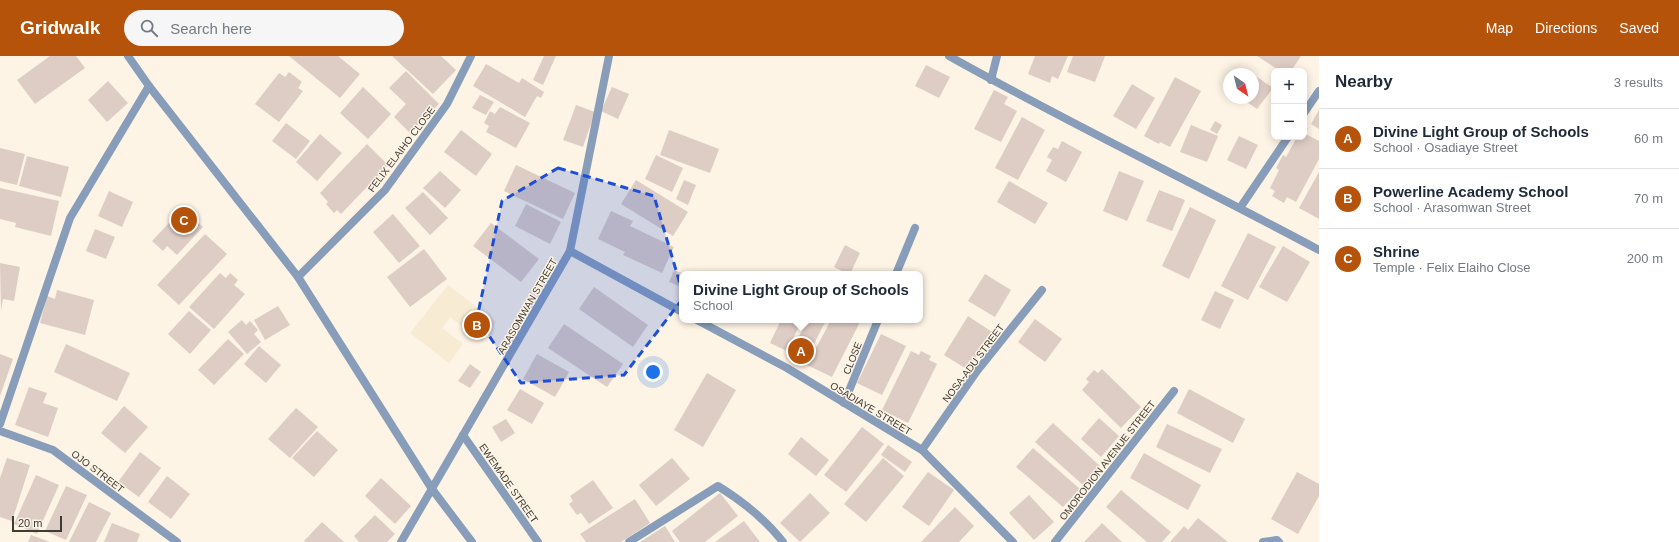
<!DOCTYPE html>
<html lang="en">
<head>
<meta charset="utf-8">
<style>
	:root { --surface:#fff; --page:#f6f6f7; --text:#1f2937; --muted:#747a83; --line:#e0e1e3; --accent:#b45309 }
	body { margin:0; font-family:Helvetica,sans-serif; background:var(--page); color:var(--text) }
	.controls { position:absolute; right:12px; top:12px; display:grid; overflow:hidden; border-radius:8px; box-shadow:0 2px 10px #0003 }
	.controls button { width:36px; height:36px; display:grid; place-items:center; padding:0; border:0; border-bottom:1px solid var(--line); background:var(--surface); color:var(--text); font:20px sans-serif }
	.compass { position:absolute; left:1223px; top:12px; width:36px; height:36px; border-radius:50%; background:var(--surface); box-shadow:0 2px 10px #0003; rotate:145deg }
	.scale { position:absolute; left:12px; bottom:10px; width:50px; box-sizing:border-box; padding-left:4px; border:2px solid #3e3a34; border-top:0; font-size:11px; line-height:14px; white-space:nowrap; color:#3e3a34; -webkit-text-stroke:3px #fdf4e5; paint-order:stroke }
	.you { position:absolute; left:653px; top:316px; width:14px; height:14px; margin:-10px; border:3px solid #fff; border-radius:50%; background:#1a73e8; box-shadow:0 0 0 6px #1a73e833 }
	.badge { display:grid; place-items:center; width:26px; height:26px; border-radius:50%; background:var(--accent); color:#fff; font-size:13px; font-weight:700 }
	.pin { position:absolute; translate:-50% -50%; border:2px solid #fff; box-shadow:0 1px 4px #0006 }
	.popup { position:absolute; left:679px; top:215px; width:244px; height:52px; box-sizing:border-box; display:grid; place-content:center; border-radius:8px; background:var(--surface); filter:drop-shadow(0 1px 3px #0005); font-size:13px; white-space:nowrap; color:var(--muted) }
	.popup b { font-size:15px; color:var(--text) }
	.popup::after { content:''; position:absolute; left:50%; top:100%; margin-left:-8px; border:8px solid transparent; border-top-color:var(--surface) }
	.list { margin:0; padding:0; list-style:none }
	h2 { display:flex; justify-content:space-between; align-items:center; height:52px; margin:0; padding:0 16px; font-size:17px }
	h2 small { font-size:13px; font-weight:400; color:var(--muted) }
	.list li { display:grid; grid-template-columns:26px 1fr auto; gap:12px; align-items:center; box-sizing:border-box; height:60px; padding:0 16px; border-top:1px solid var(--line) }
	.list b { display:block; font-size:15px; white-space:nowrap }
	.list p { margin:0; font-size:13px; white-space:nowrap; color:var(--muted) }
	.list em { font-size:13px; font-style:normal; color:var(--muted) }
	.icon { flex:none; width:22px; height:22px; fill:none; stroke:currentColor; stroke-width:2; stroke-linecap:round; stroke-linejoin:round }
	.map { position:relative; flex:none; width:1319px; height:486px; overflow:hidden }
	header { display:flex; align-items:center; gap:24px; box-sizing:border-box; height:56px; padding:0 20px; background:var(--accent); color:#fff }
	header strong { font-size:19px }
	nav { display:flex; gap:22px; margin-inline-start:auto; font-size:14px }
	.search { width:280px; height:36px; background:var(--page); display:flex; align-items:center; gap:10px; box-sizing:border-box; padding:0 14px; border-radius:22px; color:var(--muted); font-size:15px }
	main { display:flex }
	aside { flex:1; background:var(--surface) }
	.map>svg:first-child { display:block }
</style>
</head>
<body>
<header>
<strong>Gridwalk</strong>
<div class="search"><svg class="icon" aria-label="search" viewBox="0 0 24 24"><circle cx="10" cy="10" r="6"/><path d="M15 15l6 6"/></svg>Search here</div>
<nav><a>Map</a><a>Directions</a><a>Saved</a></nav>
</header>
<main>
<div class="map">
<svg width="1319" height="486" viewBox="0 0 1319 486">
	<rect width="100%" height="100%" fill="#fdf4e5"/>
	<!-- built -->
	<polygon fill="#f7ebd4" points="448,229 496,266 482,285 450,261 442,272 463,288 449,307 410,277"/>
	<!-- building -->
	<g fill="#decdc5">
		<polygon points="50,0 76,0 85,12 35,48 17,24"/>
		<polygon points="289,0 338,0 360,18 340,42"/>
		<polygon points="392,0 441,0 456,14 433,38"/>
		<polygon points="544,0 556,0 543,29 533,24"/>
		<polygon points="1035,0 1068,0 1058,23 1052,20 1050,27 1028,18"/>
		<polygon points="1073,0 1105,0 1095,26 1067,16"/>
		<polygon points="1257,0 1301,0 1291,15 1280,15"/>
		<polygon points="486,8 519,27 522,22 544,36 541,42 537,40 525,61 473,30"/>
		<polygon points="926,9 950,21 939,42 915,30"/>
		<polygon points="1244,12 1273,32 1257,53 1241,42 1253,42 1253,18 1240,18"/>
		<polygon points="406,15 439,48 410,77 394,61 406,48 389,32"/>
		<polygon points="289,16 302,26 298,32 303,35 279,66 255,48 279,17 285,21"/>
		<polygon points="1175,21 1201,35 1170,91 1160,86 1159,88 1144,80"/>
		<polygon points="108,25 128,47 107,66 88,44"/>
		<polygon points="1132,28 1155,42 1136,73 1113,60"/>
		<polygon points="363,31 391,58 368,83 340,57"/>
		<polygon points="612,31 629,38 618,63 601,55"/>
		<polygon points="994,34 1008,41 1004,48 1017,55 1001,86 974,73"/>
		<polygon points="480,39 494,46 486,59 472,52"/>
		<polygon points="576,49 595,56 583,91 563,84"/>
		<polygon points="500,51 530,67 516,92 486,76 489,70 484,67 490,55 495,58"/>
		<polygon points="1319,54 1319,73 1311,68"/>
		<polygon points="1022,61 1045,74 1018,124 995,112"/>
		<polygon points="1215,65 1222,69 1217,78 1210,74"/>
		<polygon points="286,67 310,85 296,103 272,85"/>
		<polygon points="1191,69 1218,80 1207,106 1180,96"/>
		<polygon points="461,74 492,98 476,120 444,96"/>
		<polygon points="669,74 719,93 710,117 660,99"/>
		<polygon points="1304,77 1319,85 1319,103 1296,146 1287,141 1284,147 1272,140 1275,135 1270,132 1279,114 1276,112 1283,99 1286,101 1297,81 1304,81"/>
		<polygon points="320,78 342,97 317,125 296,106"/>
		<polygon points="1239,80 1258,89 1246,113 1227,104"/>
		<polygon points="1062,85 1082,96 1066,126 1046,115 1052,104 1047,101 1053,91 1058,93"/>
		<polygon points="367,88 388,109 341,158 337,154 334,157 326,148 328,146 320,137"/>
		<polygon points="0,92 25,98 17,129 0,125"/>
		<polygon points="656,99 683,112 672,136 645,123"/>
		<polygon points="27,100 69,111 61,141 19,130"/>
		<polygon points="516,109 575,137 563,163 504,135"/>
		<polygon points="440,115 461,134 445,152 423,132"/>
		<polygon points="1119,115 1144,125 1127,165 1103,155"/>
		<polygon points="1319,116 1319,163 1299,152"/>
		<polygon points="636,124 688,156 673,180 621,148"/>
		<polygon points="684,124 696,129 688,149 676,143"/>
		<polygon points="1009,125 1048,147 1035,168 997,146"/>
		<polygon points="0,132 59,145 51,180 15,171 16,167 0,163"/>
		<polygon points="1159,134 1185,144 1172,175 1146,165"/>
		<polygon points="109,135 133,146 122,171 98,160"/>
		<polygon points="423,136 448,162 430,179 405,152"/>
		<polygon points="526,148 561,166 550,188 515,170"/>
		<polygon points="1190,151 1216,164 1189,223 1162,210"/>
		<polygon points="183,152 203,171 177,199 167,190 163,195 152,185"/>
		<polygon points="611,155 633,165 630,170 674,191 662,217 623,199 625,196 598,183"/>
		<polygon points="393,158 420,190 399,207 373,176"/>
		<polygon points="491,167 539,203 521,226 473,190"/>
		<polygon points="95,173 115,181 106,203 86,195"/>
		<polygon points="1248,177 1276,191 1248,244 1221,230"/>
		<polygon points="205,178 227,198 179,249 157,229"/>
		<polygon points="845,189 860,197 850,218 840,218 842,215 834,211"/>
		<polygon points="1283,190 1310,206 1287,246 1259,231"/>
		<polygon points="424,193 447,223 410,251 387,221"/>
		<polygon points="0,207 20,211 14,245 3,243 1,255"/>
		<polygon points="674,214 682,217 682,231 669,226"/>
		<polygon points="220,217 226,222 230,217 238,224 234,229 245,238 214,273 189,251"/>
		<polygon points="985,218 1011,234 995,261 968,245"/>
		<polygon points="594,231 648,269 633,291 579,253"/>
		<polygon points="57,234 94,244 85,279 40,267 47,240 55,243"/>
		<polygon points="1215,235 1234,244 1220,273 1201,264"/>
		<polygon points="278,250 290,269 265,284 254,264"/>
		<polygon points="189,255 211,274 190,298 168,278"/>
		<polygon points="968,260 992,276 968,314 944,299"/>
		<polygon points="1035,263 1062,283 1045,306 1018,286"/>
		<polygon points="242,264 246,269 250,265 258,274 254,278 261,286 247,298 228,276"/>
		<polygon points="781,264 802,264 787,295 770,287"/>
		<polygon points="807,264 826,264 805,306 790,298"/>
		<polygon points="831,264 861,264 832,321 807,309"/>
		<polygon points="564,268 623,308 607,331 548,292"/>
		<polygon points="881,278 906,290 882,339 857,327"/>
		<polygon points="228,283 244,298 214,329 198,314"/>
		<polygon points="66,288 130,317 117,345 54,316"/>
		<polygon points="259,290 281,309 266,327 244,308"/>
		<polygon points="911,295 919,299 921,295 931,300 929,304 937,308 908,367 882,354"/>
		<polygon points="0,298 13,303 0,340"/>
		<polygon points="537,298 569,316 555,341 523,323"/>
		<polygon points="470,308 481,316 470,332 458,325"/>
		<polygon points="1102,313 1141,351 1121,372 1082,334 1089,326 1086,323 1094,314 1098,317"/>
		<polygon points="707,317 736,334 703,391 674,374"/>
		<polygon points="29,331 47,337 43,347 58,352 48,381 15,369"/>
		<polygon points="520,333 544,347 532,368 507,354"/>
		<polygon points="1189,333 1245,363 1233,387 1177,357"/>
		<polygon points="124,350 148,371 125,397 101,377"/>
		<polygon points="296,352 318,371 290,402 268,383"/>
		<polygon points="1099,362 1119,380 1101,401 1081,383"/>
		<polygon points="506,363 515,377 501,386 492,371"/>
		<polygon points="1053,367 1100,410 1083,429 1035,386"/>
		<polygon points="1167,368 1222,393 1210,417 1156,391"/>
		<polygon points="862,371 884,388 846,436 824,419"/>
		<polygon points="317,375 338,394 314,421 292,402"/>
		<polygon points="801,381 829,404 816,420 788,398"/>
		<polygon points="888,389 912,406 905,416 881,399"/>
		<polygon points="1033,392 1080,433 1063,451 1016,411"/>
		<polygon points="140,396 161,412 139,441 118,426"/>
		<polygon points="1144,397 1201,429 1188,454 1130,422"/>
		<polygon points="7,402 30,409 12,465 0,461 0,422"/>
		<polygon points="672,402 690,423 656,450 639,429"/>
		<polygon points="883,402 904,420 866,466 844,448"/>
		<polygon points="928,416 954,434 929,470 902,451"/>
		<polygon points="1297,416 1319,428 1319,440 1298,478 1271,463"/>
		<polygon points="36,419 59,429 37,478 14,468"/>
		<polygon points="167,420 190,438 171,463 148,446"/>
		<polygon points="381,422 411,450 395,468 365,440"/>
		<polygon points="593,424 613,452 589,468 581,457 577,459 569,448 573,445 570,440"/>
		<polygon points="66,430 87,439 66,484 45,475"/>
		<polygon points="1121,434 1171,476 1162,486 1147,486 1106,451"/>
		<polygon points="720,437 738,460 705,486 680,486 672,475"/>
		<polygon points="810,437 830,457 800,486 780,467"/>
		<polygon points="1029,439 1054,466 1034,484 1009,457"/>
		<polygon points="635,443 650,467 621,486 586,486 580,478"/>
		<polygon points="89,446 111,457 96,486 69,486"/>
		<polygon points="955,451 974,470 959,486 921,486"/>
		<polygon points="375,459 395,478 387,486 359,486 354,480"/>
		<polygon points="1198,462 1228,486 1170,486 1184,470 1188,474"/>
		<polygon points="744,465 760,486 715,486"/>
		<polygon points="322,466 344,486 306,486 304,485"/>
		<polygon points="112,467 140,478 137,486 104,486"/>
		<polygon points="1102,467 1122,486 1084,486"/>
		<polygon points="665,470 675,486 640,486"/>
		<polygon points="31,479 50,486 28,486"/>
	</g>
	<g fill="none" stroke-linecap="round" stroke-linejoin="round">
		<!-- street -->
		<g stroke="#889db9" stroke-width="8">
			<polyline points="128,0 149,30 298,221 432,433 472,486"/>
			<path d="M 949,0 C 1070,68 1196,128 1319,194"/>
			<polyline points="991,24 997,0"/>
			<polyline points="1304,57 1319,35"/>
			<polyline points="1240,152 1288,81"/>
			<polyline points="570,195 682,256"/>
			<polyline points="896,218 915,172"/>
			<polyline points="298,221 385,134 447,48 471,0"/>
			<polyline points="697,264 787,312 922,394 1013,486"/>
			<polyline points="844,347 878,264"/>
			<polyline points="0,368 70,162 149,30"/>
			<polyline points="0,375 53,394 177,486"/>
			<polyline points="463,379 538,486"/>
			<polyline points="922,394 977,315 1042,234"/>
			<polyline points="401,486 570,195 609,0"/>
			<path d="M 629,486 L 718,430 C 742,445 766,464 783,486"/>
			<polyline points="1055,486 1174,335"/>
			<polyline points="1263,486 1277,484 1279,486"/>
		</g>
	</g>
	<!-- marked area -->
	<path fill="#1d4ed8" fill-opacity="0.2" stroke="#1d4ed8" stroke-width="3" stroke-dasharray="8 5" stroke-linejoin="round" d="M 558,112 L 654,140 L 684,241 L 624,319 L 521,327 L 477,262 L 502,145 Z"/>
	<g text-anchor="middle" stroke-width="3" stroke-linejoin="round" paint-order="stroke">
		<!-- street labels -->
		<g font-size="10" fill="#3e3a34" stroke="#fdf4e5">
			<text transform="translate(401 93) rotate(-53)" y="4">FELIX ELAIHO CLOSE</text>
			<text transform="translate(527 250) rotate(-60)" y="4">ARASOMWAN STREET</text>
			<text transform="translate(852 302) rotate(-68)" y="4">CLOSE</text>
			<text transform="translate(973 307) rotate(-53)" y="4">NOSA-ADU STREET</text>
			<text transform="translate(871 352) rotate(31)" y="4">OSADIAYE STREET</text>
			<text transform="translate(1107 404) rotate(-52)" y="4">OMORODION AVENUE STREET</text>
			<text transform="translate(98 415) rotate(37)" y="4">OJO STREET</text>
			<text transform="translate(509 427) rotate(55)" y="4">EWEMADE STREET</text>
		</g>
	</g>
</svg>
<div class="controls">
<button>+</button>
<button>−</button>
</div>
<svg class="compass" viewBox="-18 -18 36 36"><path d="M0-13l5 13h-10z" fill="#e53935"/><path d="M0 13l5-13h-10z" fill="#747a83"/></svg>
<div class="scale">20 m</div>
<div class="you"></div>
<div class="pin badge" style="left:801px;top:295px">A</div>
<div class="popup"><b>Divine Light Group of Schools</b>School</div>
<div class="pin badge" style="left:477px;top:269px">B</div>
<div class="pin badge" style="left:184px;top:164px">C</div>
</div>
<aside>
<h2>Nearby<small>3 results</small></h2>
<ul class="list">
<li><span class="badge">A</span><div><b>Divine Light Group of Schools</b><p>School · Osadiaye Street</p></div><em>60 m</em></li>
<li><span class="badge">B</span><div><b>Powerline Academy School</b><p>School · Arasomwan Street</p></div><em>70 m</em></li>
<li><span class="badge">C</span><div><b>Shrine</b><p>Temple · Felix Elaiho Close</p></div><em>200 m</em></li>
</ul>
</aside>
</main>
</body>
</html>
